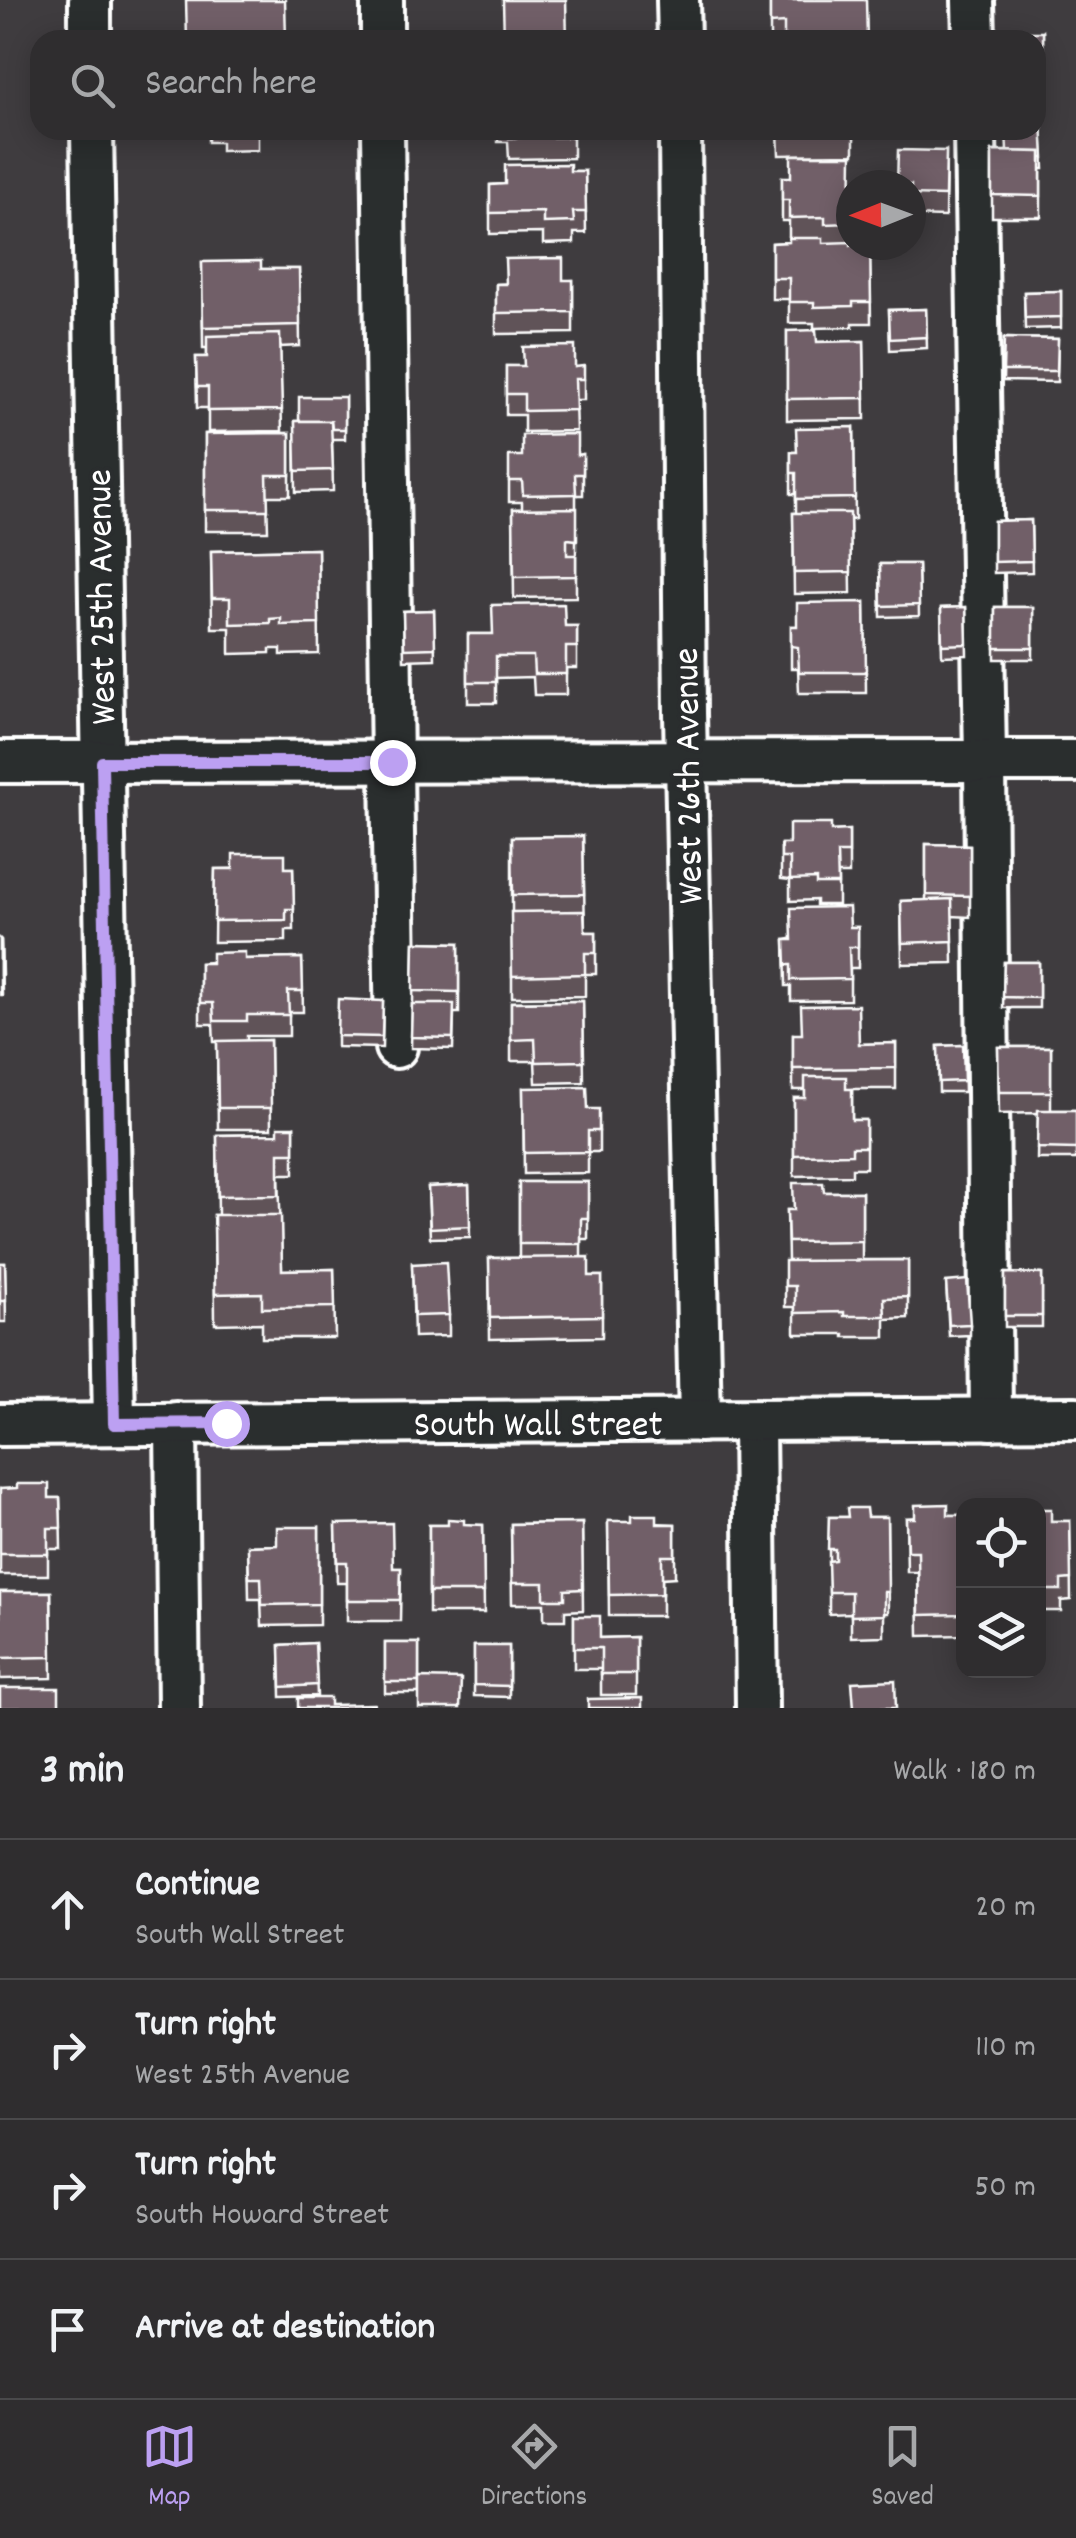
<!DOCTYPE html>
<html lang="en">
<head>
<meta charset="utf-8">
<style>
	:root { --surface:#2f2d2f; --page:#3b393b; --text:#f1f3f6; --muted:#a7a8aa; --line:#4a494b; --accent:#bca0f2 }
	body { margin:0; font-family:Dekko,sans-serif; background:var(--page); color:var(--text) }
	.controls { position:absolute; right:30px; bottom:30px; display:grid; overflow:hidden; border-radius:20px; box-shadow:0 5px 25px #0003 }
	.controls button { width:90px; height:90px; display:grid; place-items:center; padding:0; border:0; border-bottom:2px solid var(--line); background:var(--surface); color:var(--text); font:50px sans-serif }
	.compass { position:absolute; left:836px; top:170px; width:90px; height:90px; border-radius:50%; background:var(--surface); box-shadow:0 5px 25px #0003; rotate:269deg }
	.stop { position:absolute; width:30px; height:30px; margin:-22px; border:8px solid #bca0f2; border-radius:50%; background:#fff }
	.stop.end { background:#bca0f2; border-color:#fff; box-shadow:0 2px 10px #0008 }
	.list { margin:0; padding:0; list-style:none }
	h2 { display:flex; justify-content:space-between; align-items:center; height:130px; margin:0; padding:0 40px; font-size:42px }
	h2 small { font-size:32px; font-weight:400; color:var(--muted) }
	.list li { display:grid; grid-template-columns:65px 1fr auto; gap:30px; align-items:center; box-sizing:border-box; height:140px; padding:0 40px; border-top:2px solid var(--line) }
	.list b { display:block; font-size:38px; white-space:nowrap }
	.list p { margin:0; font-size:32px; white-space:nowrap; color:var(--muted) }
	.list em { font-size:32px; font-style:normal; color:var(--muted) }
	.icon { flex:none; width:55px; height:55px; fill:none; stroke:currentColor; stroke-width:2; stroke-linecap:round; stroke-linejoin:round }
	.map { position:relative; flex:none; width:1076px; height:1708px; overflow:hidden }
	.search { position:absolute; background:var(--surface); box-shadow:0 5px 25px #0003; left:30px; right:30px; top:30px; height:110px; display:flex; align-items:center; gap:25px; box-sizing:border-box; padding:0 35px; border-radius:30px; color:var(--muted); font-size:38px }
	.sheet { height:690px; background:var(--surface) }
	nav { display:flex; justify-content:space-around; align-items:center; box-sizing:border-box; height:140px; border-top:2px solid var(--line); background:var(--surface); font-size:28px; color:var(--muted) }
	nav a { display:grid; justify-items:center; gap:5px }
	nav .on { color:var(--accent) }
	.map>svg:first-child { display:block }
</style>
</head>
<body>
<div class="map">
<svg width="1076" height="1708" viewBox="0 0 1076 1708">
	<rect width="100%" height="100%" fill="#3f3c3f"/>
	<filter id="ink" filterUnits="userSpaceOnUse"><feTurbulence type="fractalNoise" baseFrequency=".01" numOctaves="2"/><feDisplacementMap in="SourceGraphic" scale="20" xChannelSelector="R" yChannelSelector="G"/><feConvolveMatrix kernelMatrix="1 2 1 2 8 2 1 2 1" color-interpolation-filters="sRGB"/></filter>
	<g filter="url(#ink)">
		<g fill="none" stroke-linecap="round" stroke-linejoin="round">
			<!-- minor casing -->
			<g stroke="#fff" stroke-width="48">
				<g id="minor">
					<polyline points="90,0 90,40"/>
					<polyline points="382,0 382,40"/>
					<polyline points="678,0 679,40"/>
					<polyline points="973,0 974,40"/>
					<polyline points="92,130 114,1424"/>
					<polyline points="383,130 396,1047"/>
					<polyline points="680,130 685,713 700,1421"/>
					<polyline points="975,130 985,761 991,1419"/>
					<polyline points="0,762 1076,761"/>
					<polyline points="754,1422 757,1708"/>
					<polyline points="176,1423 179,1708"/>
					<polyline points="0,1425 1076,1418"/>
				</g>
			</g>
			<!-- minor -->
			<use href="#minor" stroke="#2a2d2e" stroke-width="40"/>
		</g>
		<!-- wall -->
		<g fill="#615259" stroke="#fff" stroke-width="2.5">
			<polygon points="770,0 867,40 770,40"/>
			<polygon points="1043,32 1043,79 1036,79 1036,40"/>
			<polygon points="1042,121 1044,169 1041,169 1041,217 992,217 992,151 1006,151"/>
			<polygon points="208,130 258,130 258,150 221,151 221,142 208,142"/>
			<polygon points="498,130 583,130 583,134 573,134 573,158 509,159 508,142 498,142"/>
			<polygon points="778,130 864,130 864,136 854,137 854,154 779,155"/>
			<polygon points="946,151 945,217 911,216 911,185"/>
			<polygon points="570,171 585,171 586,233 574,233 574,243 543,244 543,233 490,234 490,185 505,184"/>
			<polygon points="782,177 851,185 851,245 870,245 871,323 853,323 853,327 814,328 814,323 789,323 789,299 772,299 772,243 789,242 789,221 782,221"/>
			<polygon points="202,262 261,269 299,269 300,346 280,347 282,431 208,432 208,408 197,408 196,357 207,357 207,348 203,348"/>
			<polygon points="573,280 573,333 496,334 496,284"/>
			<polygon points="1061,291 1061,328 1025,329 1024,292"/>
			<polygon points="926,309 927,348 890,350 889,310"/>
			<polygon points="787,331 817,342 864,341 865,419 787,420"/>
			<polygon points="1004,338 1058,339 1057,382 1003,381"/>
			<polygon points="506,366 575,367 584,379 584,400 575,400 576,431 524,432 524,415 506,415"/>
			<polygon points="345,397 345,439 332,439 333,491 296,492 295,421 299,421"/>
			<polygon points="854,427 855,519 850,520 851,593 794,594 793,513 796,513 796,494 791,494 791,452 796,452"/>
			<polygon points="290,433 290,496 267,496 268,531 205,531 205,434"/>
			<polygon points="583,454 583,495 576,495 576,597 514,598 513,509 522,509 522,502 509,502 509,477 577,455"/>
			<polygon points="1031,520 1032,572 994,573 994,521"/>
			<polygon points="318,549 319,654 281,655 281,649 270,649 270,653 230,654 230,628 212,628 211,551"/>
			<polygon points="880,564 918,564 919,616 881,617"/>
			<polygon points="865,602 866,693 799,693 798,668 791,668 791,626 797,626"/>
			<polygon points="966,607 967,655 942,656 941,608"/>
			<rect x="995" y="607" width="38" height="52"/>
			<polygon points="434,610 435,659 404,660 403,611"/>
			<polygon points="565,626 577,626 577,668 566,668 566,695 534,695 533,677 496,678 496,703 468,703 468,634 493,634"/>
			<polygon points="849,830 849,874 838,874 838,905 816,905 816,900 790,901 790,880 781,879 781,844 789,844 831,831"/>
			<polygon points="583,836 585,932 596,932 596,974 585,974 585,996 512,997 512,837"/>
			<polygon points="926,844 970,845 970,917 952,916 953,963 902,964 901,901 926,900"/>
			<polygon points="293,868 294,930 286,930 286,941 214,942 215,869"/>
			<polygon points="850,927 858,927 858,968 850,968 850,1000 791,1001 791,986 786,986 785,940"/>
			<polygon points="0,939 1,940 2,995 0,995"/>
			<polygon points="414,942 459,943 459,1013 454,1013 453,1049 411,1048 412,1004 413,1004"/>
			<polygon points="302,958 303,1012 289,1012 289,1036 247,1036 247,1041 270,1040 271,1129 218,1129 217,1042 214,1042 213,1024 200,1024 200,963 245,959"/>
			<polygon points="1004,962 1039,962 1039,1008 1003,1008"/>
			<polygon points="383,1001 382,1048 337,1047 337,1036"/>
			<polygon points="583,1001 584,1082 536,1083 535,1061 511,1061 511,1002"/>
			<polygon points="793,1034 859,1044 896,1043 896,1089 852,1089 852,1120 866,1120 866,1168 852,1168 852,1175 794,1176 794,1098 805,1098 805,1090 793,1090"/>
			<polygon points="963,1045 964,1092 939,1092 938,1046"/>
			<polygon points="998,1047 1051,1047 1051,1110 1076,1110 1076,1159 1037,1159 1038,1113 999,1114"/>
			<polygon points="523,1088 588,1109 599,1131 599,1152 588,1152 588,1173 524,1174"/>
			<polygon points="294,1127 294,1174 279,1174 282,1270 334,1269 335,1338 262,1338 262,1323 215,1324 214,1215 218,1215 217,1135 278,1134"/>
			<polygon points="519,1182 588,1182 588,1239 581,1239 581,1257 589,1276 602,1276 602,1337 490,1339 489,1258 519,1258"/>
			<polygon points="469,1185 470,1237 430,1238 428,1187"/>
			<polygon points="824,1192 862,1192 862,1260 908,1260 908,1318 885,1319 885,1337 844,1337 844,1334 795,1334 795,1307 785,1307 785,1282 788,1261 787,1210 793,1210"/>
			<polygon points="0,1263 5,1263 6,1322 0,1322"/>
			<polygon points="412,1264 449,1315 449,1336 414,1337"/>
			<polygon points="1005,1273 1042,1274 1042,1327 1005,1327"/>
			<polygon points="946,1282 970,1324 970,1335 949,1336"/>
			<polygon points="0,1489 49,1498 60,1498 61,1549 48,1549 48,1575 0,1575"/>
			<polygon points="1038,1509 1051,1521 1070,1521 1071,1600 1061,1601 1061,1611 1039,1611"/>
			<polygon points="948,1515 964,1515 964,1635 919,1636 918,1572 907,1572 906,1518"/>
			<polygon points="829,1517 887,1517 888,1613 884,1613 884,1636 851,1637 851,1613 829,1614"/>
			<polygon points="608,1521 675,1524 675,1577 662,1578 662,1616 609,1616"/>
			<polygon points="582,1523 583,1610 565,1611 565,1620 544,1620 544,1604 512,1604 511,1524"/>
			<polygon points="336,1524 393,1568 401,1568 400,1621 347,1621 347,1583 337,1583"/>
			<polygon points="429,1525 483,1525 484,1613 429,1613"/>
			<polygon points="319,1527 319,1625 262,1626 261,1599 249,1599 248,1546 277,1545"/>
			<polygon points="0,1592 51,1592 52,1678 0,1679"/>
			<polygon points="574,1616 600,1638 636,1637 636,1695 601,1695 601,1669 574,1669"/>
			<polygon points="315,1643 317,1696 281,1697 280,1645"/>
			<rect x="385" y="1643" width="34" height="50"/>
			<polygon points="474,1646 509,1646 509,1697 474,1696"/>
		</g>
		<!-- building -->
		<g fill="#715f67" stroke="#fff" stroke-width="2.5">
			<polygon points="186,0 285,0 286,40 187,40"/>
			<polygon points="503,0 566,0 567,40 504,40"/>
			<polygon points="770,0 866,0 867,40 784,40 784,23 770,24"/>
			<polygon points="1002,32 1043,32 1043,68 1036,68 1036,40 1002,40"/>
			<polygon points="1036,121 1042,121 1044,158 1041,158 1041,152 1007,151 1006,130 1036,130"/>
			<polygon points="508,130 573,130 573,137 509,138"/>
			<polygon points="779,130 854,130 854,133 779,134"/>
			<polygon points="898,150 946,151 945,196 911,195 911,185 897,185"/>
			<polygon points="992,151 1041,152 1041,196 992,195"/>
			<polygon points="791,155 852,155 851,223 825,224 825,217 789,218 789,200 782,200 782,177 791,177"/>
			<polygon points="570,164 570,171 585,171 586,212 573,212 574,222 543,223 543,212 490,213 490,185 505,184 505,165"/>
			<polygon points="789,238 823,238 823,243 851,242 851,245 870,245 871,302 853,302 853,306 814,307 814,302 789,302 789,278 772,278 772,243 789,242"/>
			<polygon points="563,258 563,280 573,280 573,312 496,313 496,284 506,284 505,259"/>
			<polygon points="261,261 261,269 299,269 300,325 203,327 202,262"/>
			<polygon points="1061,291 1061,317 1025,318 1024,292"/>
			<polygon points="926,309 927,337 890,339 889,310"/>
			<polygon points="816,330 817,342 864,341 865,398 787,399 787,331"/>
			<polygon points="280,334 282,410 208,411 208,387 197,387 196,357 207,357 207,336"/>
			<polygon points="1004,338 1058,339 1057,371 1003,371"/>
			<polygon points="575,346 575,367 584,366 584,379 575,379 576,410 524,411 524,394 506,394 506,366 524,366 523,347"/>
			<polygon points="299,397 345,397 345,429 332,429 331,421 299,421"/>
			<polygon points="295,421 331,421 333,470 296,471"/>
			<polygon points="854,427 855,498 796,499 796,473 791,473 791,452 797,452 796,428"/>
			<polygon points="290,433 290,475 267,475 268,510 205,510 205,434"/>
			<polygon points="577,434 577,455 583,454 583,474 575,474 576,494 523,495 522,481 509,481 509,456 522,456 522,435"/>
			<polygon points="577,508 577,540 567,539 567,555 576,555 576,576 514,577 513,509"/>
			<polygon points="793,513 850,513 851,572 794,573"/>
			<polygon points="1031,520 1032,561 994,562 994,521"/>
			<polygon points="318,549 319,624 281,625 281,618 270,619 270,623 230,624 230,598 212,598 211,551"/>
			<polygon points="880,564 918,564 919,605 881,606"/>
			<polygon points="865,602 866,672 799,672 798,647 791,646 791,626 797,626 797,603"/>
			<polygon points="564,604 565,626 577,626 577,647 566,647 566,674 534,674 533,656 496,656 496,682 468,682 468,634 493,634 492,605"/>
			<polygon points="966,607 967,644 942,645 941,608"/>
			<rect x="995" y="607" width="38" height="41"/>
			<polygon points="434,610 435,648 404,649 403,611"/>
			<polygon points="789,824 831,824 831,831 849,830 849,853 837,853 838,884 816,884 816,879 790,880 790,858 781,858 781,844 789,844"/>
			<polygon points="583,836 584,894 513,895 512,837"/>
			<polygon points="926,844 970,845 970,896 926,895"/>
			<polygon points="233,854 285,854 285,868 293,868 294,909 286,909 286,920 214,921 215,869 233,869"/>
			<polygon points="952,899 953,941 902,943 901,901"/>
			<polygon points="849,907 850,927 858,927 858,947 849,947 850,979 791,980 791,965 786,965 785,940 792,940 791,908"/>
			<polygon points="584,911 585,932 596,932 596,953 585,953 585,974 512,976 511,912"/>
			<polygon points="0,939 1,940 2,974 0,974"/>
			<polygon points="414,942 459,943 459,992 413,991"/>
			<polygon points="245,952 245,959 302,958 303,991 288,991 289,1015 247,1015 247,1021 214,1021 213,1003 200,1003 200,963 212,963 212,953"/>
			<polygon points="1004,962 1039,962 1039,998 1003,997"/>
			<polygon points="338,999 383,1001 382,1037 337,1036"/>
			<polygon points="583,1001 584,1061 536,1062 535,1039 511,1040 511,1002"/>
			<polygon points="412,1004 454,1004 453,1038 411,1037"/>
			<polygon points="858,1005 859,1044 896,1043 896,1068 793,1069 793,1034 802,1034 801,1006"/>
			<polygon points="270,1040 271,1108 218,1108 217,1041"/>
			<polygon points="963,1045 964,1081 939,1082 938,1046"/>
			<polygon points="998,1047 1051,1047 1051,1092 999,1092"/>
			<polygon points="805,1077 846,1077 846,1089 852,1089 852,1120 866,1120 866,1147 852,1147 852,1154 794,1155 794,1098 805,1098"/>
			<polygon points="587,1087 588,1109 599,1109 599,1131 588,1131 588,1152 524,1153 523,1088"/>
			<polygon points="1038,1110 1076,1110 1076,1149 1037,1148"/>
			<polygon points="278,1127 294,1127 294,1153 279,1153 279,1195 218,1196 217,1135 278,1134"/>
			<polygon points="519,1182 588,1182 588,1218 581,1218 581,1244 519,1244"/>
			<polygon points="793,1183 823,1183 824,1192 862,1192 862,1241 788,1242 787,1210 794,1210"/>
			<polygon points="469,1185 470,1226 430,1228 428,1187"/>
			<polygon points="214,1215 281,1215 282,1270 334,1269 335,1307 262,1308 262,1293 215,1294"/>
			<polygon points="589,1257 589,1276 602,1276 602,1316 490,1318 489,1258"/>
			<polygon points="908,1260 908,1297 884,1298 885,1316 844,1316 844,1312 795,1313 795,1286 785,1286 785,1261"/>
			<polygon points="446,1262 449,1315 414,1316 412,1264"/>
			<polygon points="0,1263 5,1263 6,1301 0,1301"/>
			<polygon points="1005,1273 1042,1274 1042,1316 1005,1316"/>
			<polygon points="967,1280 970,1324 949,1325 946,1282"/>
			<polygon points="17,1484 49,1484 49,1498 60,1498 61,1528 48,1528 48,1554 0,1554 0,1489 17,1488"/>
			<polygon points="948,1504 948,1515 964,1515 964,1614 919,1615 918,1551 907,1551 906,1518 915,1518 915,1505"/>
			<polygon points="847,1508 866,1508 867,1517 887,1517 888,1592 884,1592 884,1615 851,1616 851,1592 829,1592 828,1561 835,1560 835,1549 828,1549 829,1517 848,1517"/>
			<polygon points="1038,1509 1051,1509 1051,1521 1070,1521 1071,1579 1061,1580 1061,1590 1039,1590"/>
			<polygon points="632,1515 657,1515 657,1524 675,1524 675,1556 662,1556 662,1594 609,1595 608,1521 632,1521"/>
			<polygon points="448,1519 464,1520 464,1524 483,1525 484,1592 429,1592 429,1525 448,1525"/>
			<polygon points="392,1523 393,1568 401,1568 400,1600 347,1600 347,1562 337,1562 336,1524"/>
			<polygon points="582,1523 583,1589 565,1590 565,1599 544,1599 544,1583 512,1583 511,1524"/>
			<polygon points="277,1527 319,1527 319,1604 262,1605 261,1578 249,1578 248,1546 277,1545"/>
			<polygon points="0,1592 51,1592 52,1657 0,1658"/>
			<polygon points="574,1616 600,1616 600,1638 636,1637 636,1674 601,1674 601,1648 574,1648"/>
			<polygon points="315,1643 317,1685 281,1687 280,1645"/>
			<rect x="385" y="1643" width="34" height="39"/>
			<polygon points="474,1646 509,1646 509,1686 474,1685"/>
			<polygon points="419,1678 461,1679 460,1708 419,1708"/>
			<polygon points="895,1680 896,1708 854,1708 852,1682"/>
			<rect x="0" y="1688" width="59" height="20"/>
			<polygon points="298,1698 330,1698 330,1705 374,1704 374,1708 298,1708"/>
			<polygon points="642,1698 642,1708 588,1708 588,1699"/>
		</g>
	</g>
	<g fill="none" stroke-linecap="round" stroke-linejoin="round" filter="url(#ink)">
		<!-- route -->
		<polyline stroke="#bca0f2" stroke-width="12" points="226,1423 114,1424 102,762 392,762"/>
	</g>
	<g text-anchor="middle" stroke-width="8" stroke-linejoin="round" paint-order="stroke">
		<!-- street labels -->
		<g font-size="38" fill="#fff" stroke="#2a2d2e">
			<text transform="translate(99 597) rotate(-91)" y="13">West 25th Avenue</text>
			<text transform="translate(686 776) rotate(-91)" y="13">West 26th Avenue</text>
			<text x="538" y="1435">South Wall Street</text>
		</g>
	</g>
</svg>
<div class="controls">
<button><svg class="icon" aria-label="locate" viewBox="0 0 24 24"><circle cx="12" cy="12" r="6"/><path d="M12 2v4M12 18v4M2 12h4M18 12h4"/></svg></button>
<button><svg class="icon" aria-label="layers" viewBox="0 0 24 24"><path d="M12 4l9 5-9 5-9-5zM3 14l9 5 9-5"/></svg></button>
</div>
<svg class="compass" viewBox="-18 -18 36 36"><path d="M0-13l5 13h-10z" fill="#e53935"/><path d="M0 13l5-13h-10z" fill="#a7a8aa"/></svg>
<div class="stop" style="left:226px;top:1423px"></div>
<div class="stop end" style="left:392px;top:762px"></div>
<div class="search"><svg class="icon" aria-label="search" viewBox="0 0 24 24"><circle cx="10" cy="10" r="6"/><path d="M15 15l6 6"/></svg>Search here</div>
</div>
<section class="sheet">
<h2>3 min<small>Walk · 180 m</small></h2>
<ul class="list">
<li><svg class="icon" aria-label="ahead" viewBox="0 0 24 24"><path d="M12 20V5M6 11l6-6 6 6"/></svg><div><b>Continue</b><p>South Wall Street</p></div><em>20 m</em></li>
<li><svg class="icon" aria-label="right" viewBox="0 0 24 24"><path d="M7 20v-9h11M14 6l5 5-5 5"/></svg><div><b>Turn right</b><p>West 25th Avenue</p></div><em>110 m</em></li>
<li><svg class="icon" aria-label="right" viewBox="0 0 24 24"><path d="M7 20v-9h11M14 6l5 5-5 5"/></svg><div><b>Turn right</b><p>South Howard Street</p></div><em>50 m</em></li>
<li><svg class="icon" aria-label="arrive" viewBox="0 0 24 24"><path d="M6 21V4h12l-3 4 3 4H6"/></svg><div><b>Arrive at destination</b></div></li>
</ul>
</section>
<nav>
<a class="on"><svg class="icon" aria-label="map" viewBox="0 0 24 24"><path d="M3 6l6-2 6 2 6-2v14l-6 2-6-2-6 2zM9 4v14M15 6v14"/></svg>Map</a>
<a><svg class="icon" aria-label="directions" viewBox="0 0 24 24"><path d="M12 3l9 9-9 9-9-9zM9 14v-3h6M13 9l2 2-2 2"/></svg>Directions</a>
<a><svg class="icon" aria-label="saved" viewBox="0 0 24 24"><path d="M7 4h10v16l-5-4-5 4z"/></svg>Saved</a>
</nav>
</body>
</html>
